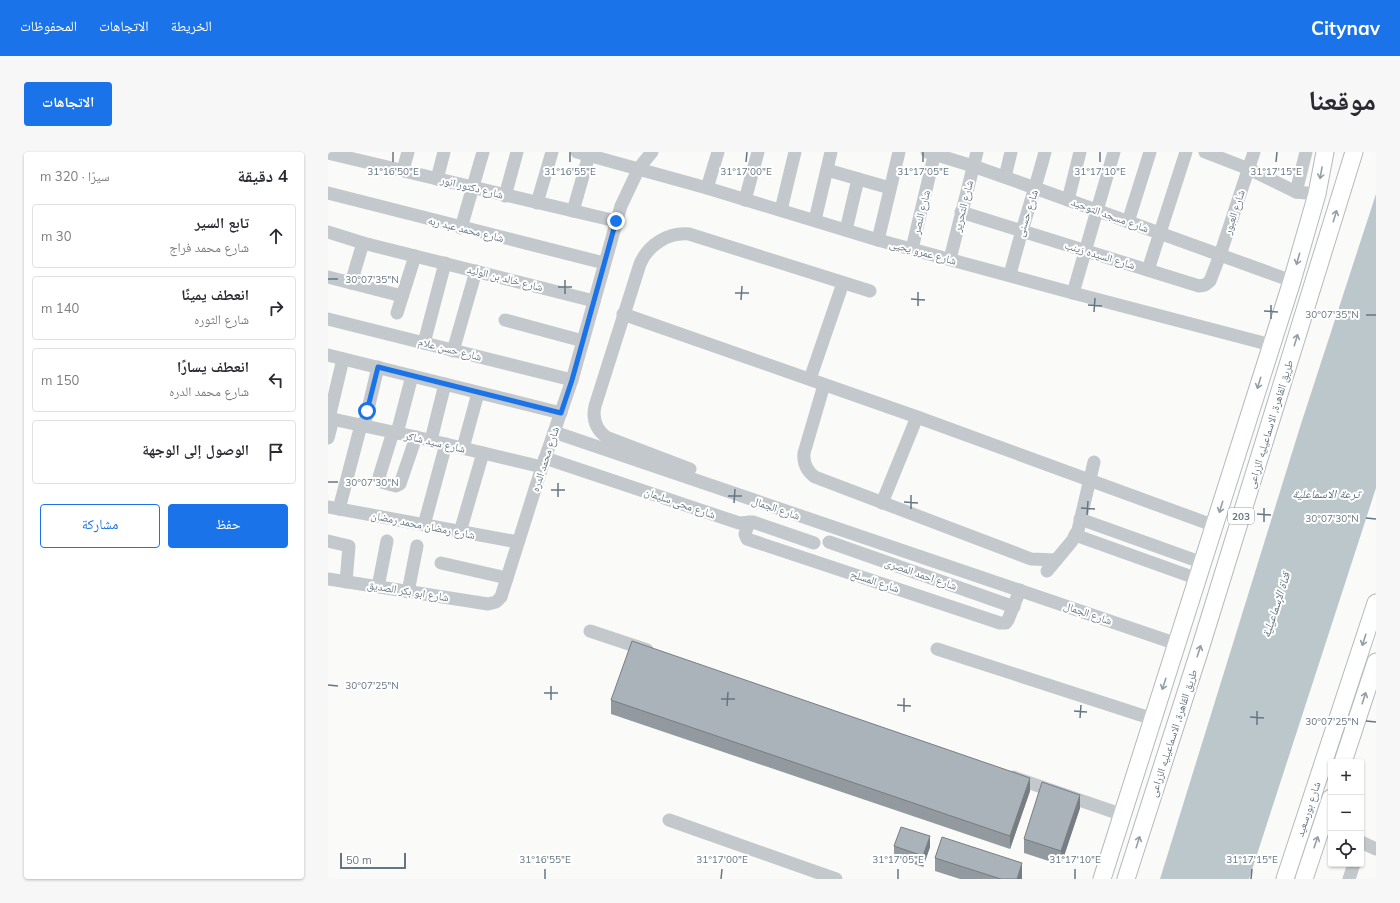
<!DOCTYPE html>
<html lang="ar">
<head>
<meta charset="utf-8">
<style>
	:root { --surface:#fff; --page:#f7f7f7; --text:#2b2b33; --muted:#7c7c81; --line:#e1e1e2; --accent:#1a73e8 }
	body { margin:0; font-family:Mulish,"Noto Naskh Arabic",sans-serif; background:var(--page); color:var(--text); direction:rtl }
	.controls { position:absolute; right:12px; bottom:12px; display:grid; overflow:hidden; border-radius:4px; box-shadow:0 1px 3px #0004 }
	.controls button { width:36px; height:36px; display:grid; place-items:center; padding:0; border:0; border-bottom:1px solid var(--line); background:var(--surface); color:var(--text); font:20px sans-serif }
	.scale { position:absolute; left:12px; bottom:10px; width:66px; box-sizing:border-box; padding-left:4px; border:2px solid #657683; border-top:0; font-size:11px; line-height:14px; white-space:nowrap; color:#657683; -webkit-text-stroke:3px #fff; paint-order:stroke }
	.stop { position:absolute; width:12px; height:12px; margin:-9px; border:3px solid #1a73e8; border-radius:50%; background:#fff }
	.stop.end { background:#1a73e8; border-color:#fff; box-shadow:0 1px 4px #0008 }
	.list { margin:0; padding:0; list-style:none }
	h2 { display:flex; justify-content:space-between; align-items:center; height:52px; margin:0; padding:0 16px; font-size:17px }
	h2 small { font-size:13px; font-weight:400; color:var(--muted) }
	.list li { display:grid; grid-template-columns:26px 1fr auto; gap:12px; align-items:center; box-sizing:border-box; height:64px; margin:0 8px 8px; padding:0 8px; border:1px solid var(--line); border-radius:4px }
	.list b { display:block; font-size:15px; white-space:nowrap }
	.list p { margin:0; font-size:13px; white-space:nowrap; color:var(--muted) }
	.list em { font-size:13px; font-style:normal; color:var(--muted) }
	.actions { display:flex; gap:8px; padding:12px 16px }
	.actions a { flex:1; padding:9px 0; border:1px solid var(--accent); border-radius:4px; text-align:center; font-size:14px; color:var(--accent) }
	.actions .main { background:var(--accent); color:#fff }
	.icon { flex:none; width:22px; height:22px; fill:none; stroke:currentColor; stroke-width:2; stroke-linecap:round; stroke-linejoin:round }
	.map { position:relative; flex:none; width:1048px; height:727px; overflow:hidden; direction:ltr; border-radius:4px }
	header { display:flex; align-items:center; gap:24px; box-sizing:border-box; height:56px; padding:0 20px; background:var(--accent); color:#fff }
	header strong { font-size:19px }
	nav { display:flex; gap:22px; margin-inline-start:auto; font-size:14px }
	.intro { display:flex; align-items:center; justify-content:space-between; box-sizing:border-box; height:96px; padding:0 24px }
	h1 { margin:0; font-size:28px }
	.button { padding:10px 18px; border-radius:4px; background:var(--accent); color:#fff; font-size:14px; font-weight:700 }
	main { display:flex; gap:24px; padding:0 24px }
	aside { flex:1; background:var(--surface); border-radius:4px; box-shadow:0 1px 3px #0004 }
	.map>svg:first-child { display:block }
</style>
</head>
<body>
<header>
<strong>Citynav</strong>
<nav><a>الخريطة</a><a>الاتجاهات</a><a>المحفوظات</a></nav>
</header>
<div class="intro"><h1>موقعنا</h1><a class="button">الاتجاهات</a></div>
<main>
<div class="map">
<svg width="1048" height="727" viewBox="0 0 1048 727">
	<rect width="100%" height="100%" fill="#fafaf8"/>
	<!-- water -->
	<polygon fill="#bbc7cb" points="1048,42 1048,336 921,727 832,727 972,275"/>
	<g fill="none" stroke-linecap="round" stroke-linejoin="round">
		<!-- major casing -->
		<g stroke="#b5babe" stroke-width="19">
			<g id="major">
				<polyline points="1015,610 1048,510"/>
				<polyline points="774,727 964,129 989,42 997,0"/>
				<polyline points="798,727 872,497 1026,0"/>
				<polyline points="957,727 1048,451"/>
				<polyline points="976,727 1003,646"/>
			</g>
		</g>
		<!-- minor -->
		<g stroke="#c3c8cc" stroke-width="13">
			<polyline points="249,0 379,36 550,88 745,141 943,193"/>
			<polyline points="599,0 645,14 707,36 964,129"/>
			<polyline points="877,0 921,17 968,40 989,42"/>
			<polyline points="0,1 288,69"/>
			<polyline points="75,18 80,0"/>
			<polyline points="499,18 562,36"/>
			<polyline points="677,25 683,0"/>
			<polyline points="109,27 116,0"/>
			<polyline points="379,36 390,0"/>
			<polyline points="968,40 978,0"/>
			<polyline points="0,41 276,111"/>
			<polyline points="177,44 189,0"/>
			<polyline points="417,48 430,0"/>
			<polyline points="740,48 752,0"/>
			<polyline points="209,51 224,0"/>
			<polyline points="453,58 467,0"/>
			<polyline points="245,59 261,3"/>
			<polyline points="633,60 871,134 877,133 882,129 892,103 926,0"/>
			<polyline points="487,68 503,0"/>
			<polyline points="800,70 822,0"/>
			<polyline points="133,76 155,0"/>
			<polyline points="518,78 530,27"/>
			<polyline points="0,80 35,91 266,149"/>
			<polyline points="550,88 571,0"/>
			<polyline points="584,97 607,0"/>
			<polyline points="622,107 649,0"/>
			<polyline points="820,118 858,0"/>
			<path d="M 682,123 C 692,82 706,41 717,0"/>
			<polyline points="0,125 74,144"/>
			<polyline points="23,131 35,91"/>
			<polyline points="745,141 786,0"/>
			<polyline points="69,161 87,104"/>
			<polyline points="295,162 589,265 887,374"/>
			<polyline points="0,167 244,228"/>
			<polyline points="177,168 255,189"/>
			<polyline points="96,191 117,111"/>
			<polyline points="125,199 148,119"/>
			<polyline points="0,203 233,261"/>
			<polyline points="482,227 515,131"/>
			<path d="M 496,233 L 476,301 C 475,311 479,319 487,325 L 703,407 L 728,408"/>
			<polyline points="0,266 88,285 214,315"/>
			<polyline points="1,266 15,207"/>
			<polyline points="36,274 50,215"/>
			<polyline points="65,280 51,325 53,330 68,334 72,332 88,285"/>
			<polyline points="226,280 849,492"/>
			<polyline points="69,281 84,224"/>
			<polyline points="0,286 5,267"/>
			<polyline points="103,288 117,232"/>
			<polyline points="135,296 150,241"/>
			<polyline points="217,306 411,371 425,370 486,391"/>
			<path d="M 362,317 L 278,285 C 268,277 264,267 267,254 L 312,112 C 320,93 340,80 361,82 L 542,139"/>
			<polyline points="554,351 589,265"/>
			<polyline points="0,355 190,390"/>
			<polyline points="11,357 33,273"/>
			<polyline points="752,367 875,411"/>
			<polyline points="421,370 417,382 419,387 672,471 678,471 680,468 692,438"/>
			<polyline points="96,373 118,292"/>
			<polyline points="132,380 155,301"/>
			<polyline points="747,383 870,427"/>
			<polyline points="0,389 21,394 18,430"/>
			<polyline points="501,390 686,455"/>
			<polyline points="113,411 179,426"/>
			<polyline points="719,419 744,389 750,378 766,310"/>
			<polyline points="0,427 160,452 168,450 173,445 214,315 244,228 293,54 311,16 324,0"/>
			<polyline points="50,435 59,389"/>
			<polyline points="80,440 89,394"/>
			<polyline points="262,479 319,498"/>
			<polyline points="609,497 825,567"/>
			<polyline points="685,625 795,663"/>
			<polyline points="341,668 508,727"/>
			<polyline points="1033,690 1048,697"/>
			<polyline points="1021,727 1026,712"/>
		</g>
		<!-- major -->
		<use href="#major" stroke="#fff" stroke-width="17"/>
	</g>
	<!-- wall -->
	<g fill="#929a9f">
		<polygon points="283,548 702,639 682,697 283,562"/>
		<polygon points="752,656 733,713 696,701 696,687"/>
		<polygon points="566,694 602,695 595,715 566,705"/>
		<polygon points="607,706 694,725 694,727 632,727 607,719"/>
	</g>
	<!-- shaded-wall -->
	<g fill="#777d82">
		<polygon points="702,626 702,639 682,697 682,684"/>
		<polygon points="752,643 752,656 733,713 733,699"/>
		<polygon points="602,684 602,695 595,715 595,704"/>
		<polygon points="694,711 694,727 689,727"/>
	</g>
	<!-- building -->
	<g fill="#aab3b9" stroke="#777d82">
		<polygon points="304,489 702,626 682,684 283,548"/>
		<polygon points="714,630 752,643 733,699 696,687"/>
		<polygon points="573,675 602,684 595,704 566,694"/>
		<polygon points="614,685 694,711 689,727 673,727 607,706"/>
	</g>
	<!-- one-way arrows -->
	<defs><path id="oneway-shaft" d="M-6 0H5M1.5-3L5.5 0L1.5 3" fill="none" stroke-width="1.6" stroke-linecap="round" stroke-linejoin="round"/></defs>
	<g stroke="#939fa8">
		<use href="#oneway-shaft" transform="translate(993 21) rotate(100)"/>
		<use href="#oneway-shaft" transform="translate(1007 64) rotate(-73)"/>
		<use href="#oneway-shaft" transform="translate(970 107) rotate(106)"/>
		<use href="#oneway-shaft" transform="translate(968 188) rotate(-73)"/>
		<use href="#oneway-shaft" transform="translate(931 231) rotate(107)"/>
		<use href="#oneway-shaft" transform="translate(893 355) rotate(107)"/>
		<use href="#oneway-shaft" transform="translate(1036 488) rotate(108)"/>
		<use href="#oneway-shaft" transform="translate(871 499) rotate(-72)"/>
		<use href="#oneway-shaft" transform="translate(836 532) rotate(108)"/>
		<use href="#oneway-shaft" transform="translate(1036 546) rotate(-72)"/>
		<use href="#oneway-shaft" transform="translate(810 690) rotate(-72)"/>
		<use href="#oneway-shaft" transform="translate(988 690) rotate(-71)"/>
	</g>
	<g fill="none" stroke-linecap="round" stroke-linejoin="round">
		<!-- route -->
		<polyline stroke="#1a73e8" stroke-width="5" points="39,259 50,215 233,261 244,228 288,69"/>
	</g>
	<!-- ticks -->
	<path fill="none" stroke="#657683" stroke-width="1.5" d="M 65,10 L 65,0M 242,10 L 242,0M 418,10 L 419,0M 595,10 L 595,0M 772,10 L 772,0M 948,10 L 949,0M 0,127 L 10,127M 230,135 L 244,135M 407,141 L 421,141M 237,142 L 237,128M 583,147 L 597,148M 413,148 L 414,134M 760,153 L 774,154M 590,154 L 590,140M 936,159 L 950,160M 766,160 L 767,146M 1038,163 L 1048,163M 943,167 L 943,153M 0,330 L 10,330M 223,338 L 237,338M 400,344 L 414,344M 230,345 L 230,331M 576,350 L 590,351M 406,351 L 407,337M 753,356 L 767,357M 583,357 L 583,343M 929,362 L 943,363M 759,363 L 760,349M 1038,366 L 1048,367M 936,370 L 936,356M 0,533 L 10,534M 216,541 L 230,541M 393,547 L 407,547M 223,548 L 223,534M 569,553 L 583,554M 399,554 L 400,540M 746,559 L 759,560M 576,560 L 576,546M 922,565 L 936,566M 752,566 L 753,553M 1038,569 L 1048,570M 929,573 L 929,559M 217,727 L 217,717M 393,727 L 394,717M 570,727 L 570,717M 747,727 L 747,717M 923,727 L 924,717"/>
	<g text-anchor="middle" stroke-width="4" stroke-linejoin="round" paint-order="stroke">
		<!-- shield labels -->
		<rect fill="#fff" stroke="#939fa8" stroke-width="1" x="900" y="356" width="26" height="16" rx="3"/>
		<g font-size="10" font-weight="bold" fill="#657683">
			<text x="913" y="368">203</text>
		</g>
		<!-- street labels -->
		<g font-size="11" fill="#657683" stroke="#fff">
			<text transform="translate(144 35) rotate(14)" y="4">شارع دكتور انور</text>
			<text transform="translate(635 54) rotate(-76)" y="4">شارع التحرير</text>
			<text transform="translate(593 60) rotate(-76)" y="4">شارع النصر</text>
			<text transform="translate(906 60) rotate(-72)" y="4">شارع العبور</text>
			<text transform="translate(699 61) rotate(-72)" y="4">شارع حسنى</text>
			<text transform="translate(782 63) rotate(20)" y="4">شارع مسجد التوحيد</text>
			<text transform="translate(138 77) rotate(14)" y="4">شارع محمد عبد ربه</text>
			<text transform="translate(595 100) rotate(15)" y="4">شارع عمرو يحيى</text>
			<text transform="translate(772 103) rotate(17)" y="4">شارع السيده زينب</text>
			<text transform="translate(177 126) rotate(14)" y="4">شارع خالد بن الوليد</text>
			<text transform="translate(122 197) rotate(14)" y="4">شارع حسن علام</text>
			<text transform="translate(942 272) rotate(-73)" y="4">طريق القاهرة, الاسماعيليه الزراعى</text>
			<text transform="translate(107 290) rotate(13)" y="4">شارع سيد شاكر</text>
			<text transform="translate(217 307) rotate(-72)" y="4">شارع محمد الدره</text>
			<text transform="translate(352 351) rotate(19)" y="4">شارع محى سليمان</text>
			<text transform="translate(448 356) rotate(19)" y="4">شارع الجمال</text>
			<text transform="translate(95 373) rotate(11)" y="4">شارع رمضان محمد رمضان</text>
			<text transform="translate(593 422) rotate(19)" y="4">شارع احمد المصرى</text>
			<text transform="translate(547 429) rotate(18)" y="4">شارع المسلح</text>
			<text transform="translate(80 439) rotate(9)" y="4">شارع ابو بكر الصديق</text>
			<text transform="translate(760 461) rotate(19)" y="4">شارع الجمال</text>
			<text transform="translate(845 581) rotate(-72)" y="4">طريق القاهرة, الاسماعيليه الزراعى</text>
			<text transform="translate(980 657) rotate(-72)" y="4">شارع بورسعيد</text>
		</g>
		<!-- water labels -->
		<g font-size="12" font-style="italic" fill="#60757c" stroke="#fff">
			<text x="998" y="346">ترعة الاسماعلية</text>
			<text transform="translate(948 453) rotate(-72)" y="4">قناة الإسماعيلية</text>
		</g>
	</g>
	<g font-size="10" text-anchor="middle" fill="#657683" stroke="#fff" stroke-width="4" stroke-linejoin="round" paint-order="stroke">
		<text x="65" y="23">31°16'50"E</text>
		<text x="242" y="23">31°16'55"E</text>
		<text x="418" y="23">31°17'00"E</text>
		<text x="595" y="23">31°17'05"E</text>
		<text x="772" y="23">31°17'10"E</text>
		<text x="948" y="23">31°17'15"E</text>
		<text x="44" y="131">30°07'35"N</text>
		<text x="1004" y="166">30°07'35"N</text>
		<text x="44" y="334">30°07'30"N</text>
		<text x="1004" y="370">30°07'30"N</text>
		<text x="44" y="537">30°07'25"N</text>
		<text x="1004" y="573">30°07'25"N</text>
		<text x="217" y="711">31°16'55"E</text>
		<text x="394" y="711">31°17'00"E</text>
		<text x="570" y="711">31°17'05"E</text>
		<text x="747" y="711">31°17'10"E</text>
		<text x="924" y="711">31°17'15"E</text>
	</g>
</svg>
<div class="controls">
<button>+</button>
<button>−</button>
<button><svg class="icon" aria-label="locate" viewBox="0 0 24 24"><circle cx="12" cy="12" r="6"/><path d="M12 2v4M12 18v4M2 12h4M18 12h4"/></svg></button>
</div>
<div class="scale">50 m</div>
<div class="stop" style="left:39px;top:259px"></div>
<div class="stop end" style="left:288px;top:69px"></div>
</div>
<aside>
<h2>4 دقيقة<small>سيرًا · 320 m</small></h2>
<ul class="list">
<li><svg class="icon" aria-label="ahead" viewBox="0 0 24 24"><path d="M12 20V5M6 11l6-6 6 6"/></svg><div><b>تابع السير</b><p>شارع محمد فراج</p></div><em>30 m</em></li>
<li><svg class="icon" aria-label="right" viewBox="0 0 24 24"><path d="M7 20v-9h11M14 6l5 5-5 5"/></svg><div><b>انعطف يمينًا</b><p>شارع الثوره</p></div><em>140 m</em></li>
<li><svg class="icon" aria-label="left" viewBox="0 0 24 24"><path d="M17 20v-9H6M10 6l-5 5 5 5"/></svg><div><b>انعطف يسارًا</b><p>شارع محمد الدره</p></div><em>150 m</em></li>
<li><svg class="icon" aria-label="arrive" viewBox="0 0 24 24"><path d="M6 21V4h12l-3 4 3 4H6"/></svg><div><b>الوصول إلى الوجهة</b></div></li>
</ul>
<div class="actions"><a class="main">حفظ</a><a>مشاركة</a></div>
</aside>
</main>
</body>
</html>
